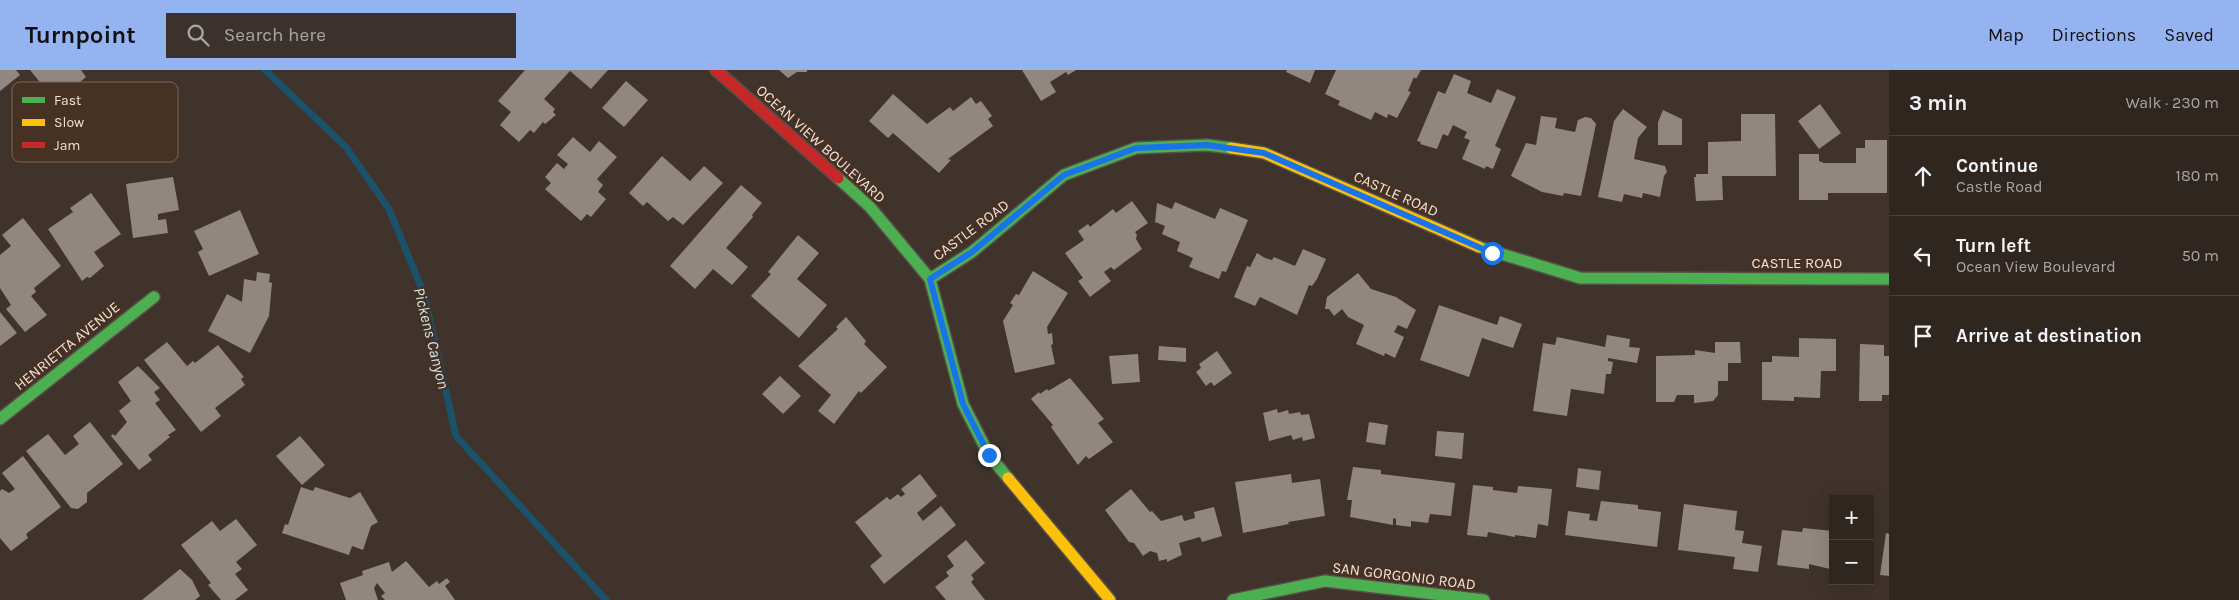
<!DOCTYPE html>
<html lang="en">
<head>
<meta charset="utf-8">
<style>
	:root { --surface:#2f2620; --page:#3b322d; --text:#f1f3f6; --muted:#a7a5a5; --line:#4a433e; --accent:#95b2f1 }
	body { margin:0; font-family:Karla,sans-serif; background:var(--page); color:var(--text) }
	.controls { position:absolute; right:15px; bottom:15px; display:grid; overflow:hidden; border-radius:0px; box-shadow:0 5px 20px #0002 }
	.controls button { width:45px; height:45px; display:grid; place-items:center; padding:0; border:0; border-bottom:1px solid var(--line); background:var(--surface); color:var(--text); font:25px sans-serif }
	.stop { position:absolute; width:15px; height:15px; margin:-11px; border:4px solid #1a73e8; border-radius:50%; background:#fff }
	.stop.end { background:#1a73e8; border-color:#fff; box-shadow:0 1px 5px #0008 }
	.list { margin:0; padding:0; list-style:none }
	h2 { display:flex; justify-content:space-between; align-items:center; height:65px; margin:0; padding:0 20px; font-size:21px }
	h2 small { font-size:16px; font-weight:400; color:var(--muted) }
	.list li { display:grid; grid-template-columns:32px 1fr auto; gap:15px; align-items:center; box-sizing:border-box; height:80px; padding:0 20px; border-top:1px solid var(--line) }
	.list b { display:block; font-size:19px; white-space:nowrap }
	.list p { margin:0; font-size:16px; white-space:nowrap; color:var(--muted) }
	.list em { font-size:16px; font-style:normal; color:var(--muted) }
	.icon { flex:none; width:28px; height:28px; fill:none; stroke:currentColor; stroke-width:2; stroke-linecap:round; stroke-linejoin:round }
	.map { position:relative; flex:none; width:1889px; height:530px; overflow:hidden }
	header { display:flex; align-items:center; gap:30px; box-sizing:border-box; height:70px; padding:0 25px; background:var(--accent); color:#111 }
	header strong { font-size:24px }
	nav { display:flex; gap:28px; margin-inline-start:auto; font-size:18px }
	.search { width:350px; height:45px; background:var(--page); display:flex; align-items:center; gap:12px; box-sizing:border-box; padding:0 18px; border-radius:0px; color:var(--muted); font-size:19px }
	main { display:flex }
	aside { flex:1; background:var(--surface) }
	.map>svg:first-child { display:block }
</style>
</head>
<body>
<header>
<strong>Turnpoint</strong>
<div class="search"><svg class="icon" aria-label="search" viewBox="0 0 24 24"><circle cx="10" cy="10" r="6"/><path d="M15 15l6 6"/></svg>Search here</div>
<nav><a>Map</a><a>Directions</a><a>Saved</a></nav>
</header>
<main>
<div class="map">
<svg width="1889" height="530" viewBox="0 0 1889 530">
	<rect width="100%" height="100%" fill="#3f332b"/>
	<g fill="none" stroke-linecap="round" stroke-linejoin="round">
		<!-- stream -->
		<polyline stroke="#1c516a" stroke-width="7" points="265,0 346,77 389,139 424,224 456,366 606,530"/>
	</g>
	<!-- building -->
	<g fill="#928680">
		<polygon points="0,0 16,0 20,5 0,21"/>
		<polygon points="30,0 81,0 86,7 56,32"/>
		<polygon points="525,0 608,0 591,19 570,1 544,29 555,39 553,42 556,45 545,54 543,52 534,63 530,60 519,72 500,55 511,42 498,31"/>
		<polygon points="779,0 807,0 807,2 797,2 788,8"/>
		<polygon points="1022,0 1076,0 1068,5 1066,2 1050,12 1056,22 1041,31"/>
		<polygon points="1287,0 1315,0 1310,13 1286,2"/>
		<polygon points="1336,0 1421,0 1416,9 1414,7 1408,21 1411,22 1397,48 1388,44 1387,48 1375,42 1371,50 1338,35 1340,31 1325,24"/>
		<polygon points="1454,4 1471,11 1467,23 1491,33 1497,19 1516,27 1495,76 1501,79 1493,99 1486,96 1485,99 1462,89 1470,70 1464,68 1467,62 1453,55 1448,66 1443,64 1437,79 1420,74 1421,72 1417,71 1438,21 1445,24"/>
		<polygon points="626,11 648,30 624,57 602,38"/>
		<polygon points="893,24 927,54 950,37 953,41 971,27 976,34 981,31 992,46 988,49 993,56 948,89 951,90 939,103 893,63 888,68 869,51"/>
		<polygon points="1820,34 1841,63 1819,79 1798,51"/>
		<polygon points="1623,39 1647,57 1638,68 1634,89 1665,96 1667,102 1664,106 1660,127 1643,123 1642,128 1624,124 1622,132 1598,127 1614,51"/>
		<polygon points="1663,40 1682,49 1682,75 1658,75 1658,52"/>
		<polygon points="1741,44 1775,44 1776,106 1722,106 1723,130 1696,131 1694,107 1696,107 1696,104 1708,104 1708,72 1741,71"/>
		<polygon points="1541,46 1557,48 1555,58 1575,62 1578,50 1585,47 1591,48 1596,54 1581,126 1564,123 1563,126 1542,122 1511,106 1526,73 1536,75"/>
		<polygon points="573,67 590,82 599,71 617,87 597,109 603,115 598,122 606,129 591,147 587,144 581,151 545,119 551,113 545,107 557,93 564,99 568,94 557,85"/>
		<polygon points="1865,70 1887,70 1887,123 1828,123 1828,130 1799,130 1799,84 1819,84 1819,91 1824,93 1856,93 1856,78 1865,78"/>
		<polygon points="662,86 690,111 704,96 723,113 683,155 673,147 668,151 647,132 643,136 629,123"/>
		<polygon points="173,107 179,140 158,144 158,150 166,149 168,163 133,168 126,114"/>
		<polygon points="741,115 762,133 752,145 753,147 726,178 748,197 732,215 713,199 695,219 670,196"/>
		<polygon points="91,123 121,164 94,182 104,196 90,208 87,207 82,211 48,159 73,142 70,138"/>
		<polygon points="1132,131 1148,153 1135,162 1137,165 1136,169 1142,179 1114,200 1111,197 1104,202 1111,211 1090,227 1078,211 1083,208 1065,183 1084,170 1078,161 1088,154 1090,157 1113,139 1116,143"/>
		<polygon points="1175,132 1215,149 1220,138 1248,150 1226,202 1222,201 1219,209 1189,197 1193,188 1177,181 1180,172 1162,164 1165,156 1155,152 1157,133 1172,139"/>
		<polygon points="240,140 259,184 209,206 198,182 203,179 194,161"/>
		<polygon points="23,148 61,196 34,218 36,222 31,226 47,245 25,262 6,239 11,235 0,218 0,185 11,176 2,165"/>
		<polygon points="798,165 819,183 797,209 827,235 799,268 751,226 771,204 768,202"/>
		<polygon points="1303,179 1326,189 1317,209 1312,216 1309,215 1297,245 1260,227 1255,236 1234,227 1247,196 1250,197 1257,183 1265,188 1272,190 1274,187 1295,196"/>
		<polygon points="1033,201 1068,223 1047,257 1048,264 1052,263 1053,274 1051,275 1055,294 1015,303 1003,251 1013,235 1010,233 1016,224 1019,225"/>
		<polygon points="257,202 270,204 269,212 272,213 269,246 250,283 208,261 227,224 242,232 244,209 256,211"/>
		<polygon points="1358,203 1371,219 1396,227 1416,240 1407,259 1398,255 1394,262 1404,267 1395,288 1385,283 1384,286 1356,274 1364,255 1348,247 1342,239 1334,246 1329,239 1325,239 1327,227"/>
		<polygon points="1439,235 1497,255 1500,246 1522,254 1513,278 1482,268 1469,307 1420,290"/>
		<polygon points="0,242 17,263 0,276"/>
		<polygon points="846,247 866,271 864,274 887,297 861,323 859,321 834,354 818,341 831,325 798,296 838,259 836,257"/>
		<polygon points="1607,265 1630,269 1629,277 1640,278 1637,293 1608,288 1608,291 1613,292 1611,304 1606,304 1604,324 1571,319 1567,346 1533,341 1543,273 1555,275 1557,267 1605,277"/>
		<polygon points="1799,268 1836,269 1836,301 1821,301 1820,328 1794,327 1794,331 1762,330 1762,292 1772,292 1772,286 1799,287"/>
		<polygon points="167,272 187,296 193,291 195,293 218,275 244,307 241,309 245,315 215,338 221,346 201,362 144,290"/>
		<polygon points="1715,272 1740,272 1741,293 1728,293 1728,311 1718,311 1718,325 1713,331 1694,333 1694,325 1677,325 1674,332 1656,332 1656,286 1695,285 1695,280 1715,283"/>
		<polygon points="1860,274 1884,275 1884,286 1889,286 1889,325 1882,325 1882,331 1859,331"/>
		<polygon points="1159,276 1186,278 1186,292 1158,290"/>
		<polygon points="1217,281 1232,303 1214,316 1211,312 1206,316 1196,302 1201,298 1199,294"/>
		<polygon points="1138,284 1140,312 1112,314 1109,286"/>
		<polygon points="138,296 160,318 154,322 160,330 155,333 176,360 168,365 170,367 148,385 152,390 139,400 111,366 113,364 115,366 127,352 119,341 131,331 118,312"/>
		<polygon points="780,306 801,326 783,344 762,324"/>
		<polygon points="1070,308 1104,349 1098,353 1113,372 1089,389 1086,386 1078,395 1051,357 1053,355 1031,329 1039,322 1040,324 1047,319 1048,321"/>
		<polygon points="1277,339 1278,343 1288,340 1289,344 1300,342 1301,345 1309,344 1315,368 1303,371 1302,367 1293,370 1291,365 1269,371 1263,343"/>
		<polygon points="90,352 123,394 87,423 87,432 78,439 71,438 26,381 48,364 65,385 79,374 73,366"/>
		<polygon points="1369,352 1388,355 1385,375 1366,372"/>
		<polygon points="1437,361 1464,363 1462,389 1435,386"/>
		<polygon points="300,366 325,395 302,415 276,386"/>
		<polygon points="23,386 61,437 26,464 28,468 11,481 0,468 0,421 2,419 9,423 15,419 2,403"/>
		<polygon points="1353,397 1381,400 1381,404 1455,413 1451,446 1430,444 1428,453 1411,451 1411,457 1396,455 1396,449 1393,448 1393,455 1350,447 1352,430 1347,430"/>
		<polygon points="1578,398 1601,401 1599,420 1576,417"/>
		<polygon points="920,404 937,426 917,443 923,451 941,436 956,455 884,514 870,496 882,486 855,452 887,427 890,430 898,424 901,427 905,424 901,419"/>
		<polygon points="1291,404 1292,413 1320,409 1325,446 1288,452 1289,454 1243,463 1235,412"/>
		<polygon points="1473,415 1493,417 1493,420 1517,423 1518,416 1552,419 1548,456 1538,454 1536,468 1515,465 1515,467 1488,462 1487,467 1467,465"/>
		<polygon points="301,417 313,421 315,417 350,428 360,422 378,452 371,456 363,480 352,476 349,485 282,463 285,454 288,455"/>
		<polygon points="1131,419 1150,442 1152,441 1161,451 1182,445 1184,451 1195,448 1194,442 1214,437 1222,466 1202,472 1200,467 1179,473 1182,485 1167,492 1167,489 1159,491 1157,483 1150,481 1143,486 1134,473 1129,472 1105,440"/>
		<polygon points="1601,431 1638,435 1638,439 1661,442 1657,477 1565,465 1568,441 1590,444 1589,450 1597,451"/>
		<polygon points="1684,434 1737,441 1735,460 1744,461 1742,473 1762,476 1758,502 1733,499 1735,487 1678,480"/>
		<polygon points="236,449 257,475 236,492 242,499 235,504 248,520 235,530 221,530 208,515 211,513 181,475 212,451 220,461"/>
		<polygon points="1803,458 1833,461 1833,497 1830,499 1809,494 1809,499 1777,495 1782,460 1802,462"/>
		<polygon points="1886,463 1889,464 1889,506 1880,505"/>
		<polygon points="966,470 985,493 971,505 974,509 971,512 985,530 946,530 935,517 949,506 946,502 954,496 947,486"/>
		<polygon points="406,491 429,517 437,511 439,514 447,508 450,512 445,516 455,530 385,530 381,526 385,523 377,513 374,518 378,530 346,530 340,513 363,505 362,501 389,492 392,502"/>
		<polygon points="180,499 192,510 200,526 195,530 142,530"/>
	</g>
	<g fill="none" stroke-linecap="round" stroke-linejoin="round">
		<!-- fast casing -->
		<g stroke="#594f48" stroke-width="14">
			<g id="fast">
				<polyline points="838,108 870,137 930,209 963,334 989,385 1008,408"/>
				<polyline points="1479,177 1580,208 1889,209"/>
				<polyline points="930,209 972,182 1064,105 1136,78 1207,75 1231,78"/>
				<polyline points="0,349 154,227"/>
				<polyline points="1233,530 1325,511 1484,530"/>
			</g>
		</g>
		<!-- slow casing -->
		<g stroke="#594f48" stroke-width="14">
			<g id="slow">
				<polyline points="1231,78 1264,83 1479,177"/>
				<polyline points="1008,408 1110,530"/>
			</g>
		</g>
		<!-- jam casing -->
		<g stroke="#594f48" stroke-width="14">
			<polyline id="jam" points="716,0 838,108"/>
		</g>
		<!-- fast -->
		<use href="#fast" stroke="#4caf50" stroke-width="11"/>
		<!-- slow -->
		<use href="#slow" stroke="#ffc107" stroke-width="11"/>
		<!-- jam -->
		<use href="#jam" stroke="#c62828" stroke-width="11"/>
	</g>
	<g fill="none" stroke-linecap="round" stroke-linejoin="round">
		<!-- route -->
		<polyline stroke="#1a73e8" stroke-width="6" points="989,385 963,334 930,209 972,182 1064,105 1136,78 1207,75 1264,83 1492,183"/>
	</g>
	<g text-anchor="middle" stroke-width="5" stroke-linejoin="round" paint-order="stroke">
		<!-- street labels -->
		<g font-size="15" fill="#f0e2d9" stroke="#473123">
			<text transform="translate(821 74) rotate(42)" y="5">OCEAN VIEW BOULEVARD</text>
			<text transform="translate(1396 124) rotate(24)" y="5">CASTLE ROAD</text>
			<text transform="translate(971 160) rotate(-37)" y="5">CASTLE ROAD</text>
			<text x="1797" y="198">CASTLE ROAD</text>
			<text transform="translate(67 276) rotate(-39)" y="5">HENRIETTA AVENUE</text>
			<text transform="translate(1404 506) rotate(7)" y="5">SAN GORGONIO ROAD</text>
		</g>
		<!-- water labels -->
		<g font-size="16" font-style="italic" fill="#cbe3f0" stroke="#473123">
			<text transform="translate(432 268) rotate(76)" y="6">Pickens Canyon</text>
		</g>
	</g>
	<!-- legend -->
	<rect x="12" y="12" width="166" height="80" rx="8" fill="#473123" stroke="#7a665a" stroke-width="1"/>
	<rect x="22" y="27" width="23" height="6" fill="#4caf50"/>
	<rect x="22" y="49" width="23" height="7" fill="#ffc107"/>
	<rect x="22" y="72" width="23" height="6" fill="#c62828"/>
	<g font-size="14" fill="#f0e2d9">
		<text x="54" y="35">Fast</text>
		<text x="54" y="57">Slow</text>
		<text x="54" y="80">Jam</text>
	</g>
</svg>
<div class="controls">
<button>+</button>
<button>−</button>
</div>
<div class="stop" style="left:1492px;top:183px"></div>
<div class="stop end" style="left:989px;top:385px"></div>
</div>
<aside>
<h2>3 min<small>Walk · 230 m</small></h2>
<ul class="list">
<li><svg class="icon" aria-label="ahead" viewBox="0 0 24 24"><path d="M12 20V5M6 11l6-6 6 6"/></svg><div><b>Continue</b><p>Castle Road</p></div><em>180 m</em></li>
<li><svg class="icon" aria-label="left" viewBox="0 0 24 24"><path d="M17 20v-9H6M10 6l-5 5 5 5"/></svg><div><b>Turn left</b><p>Ocean View Boulevard</p></div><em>50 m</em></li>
<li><svg class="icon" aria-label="arrive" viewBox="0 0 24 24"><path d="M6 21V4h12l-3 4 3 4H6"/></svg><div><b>Arrive at destination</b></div></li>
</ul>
</aside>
</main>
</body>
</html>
